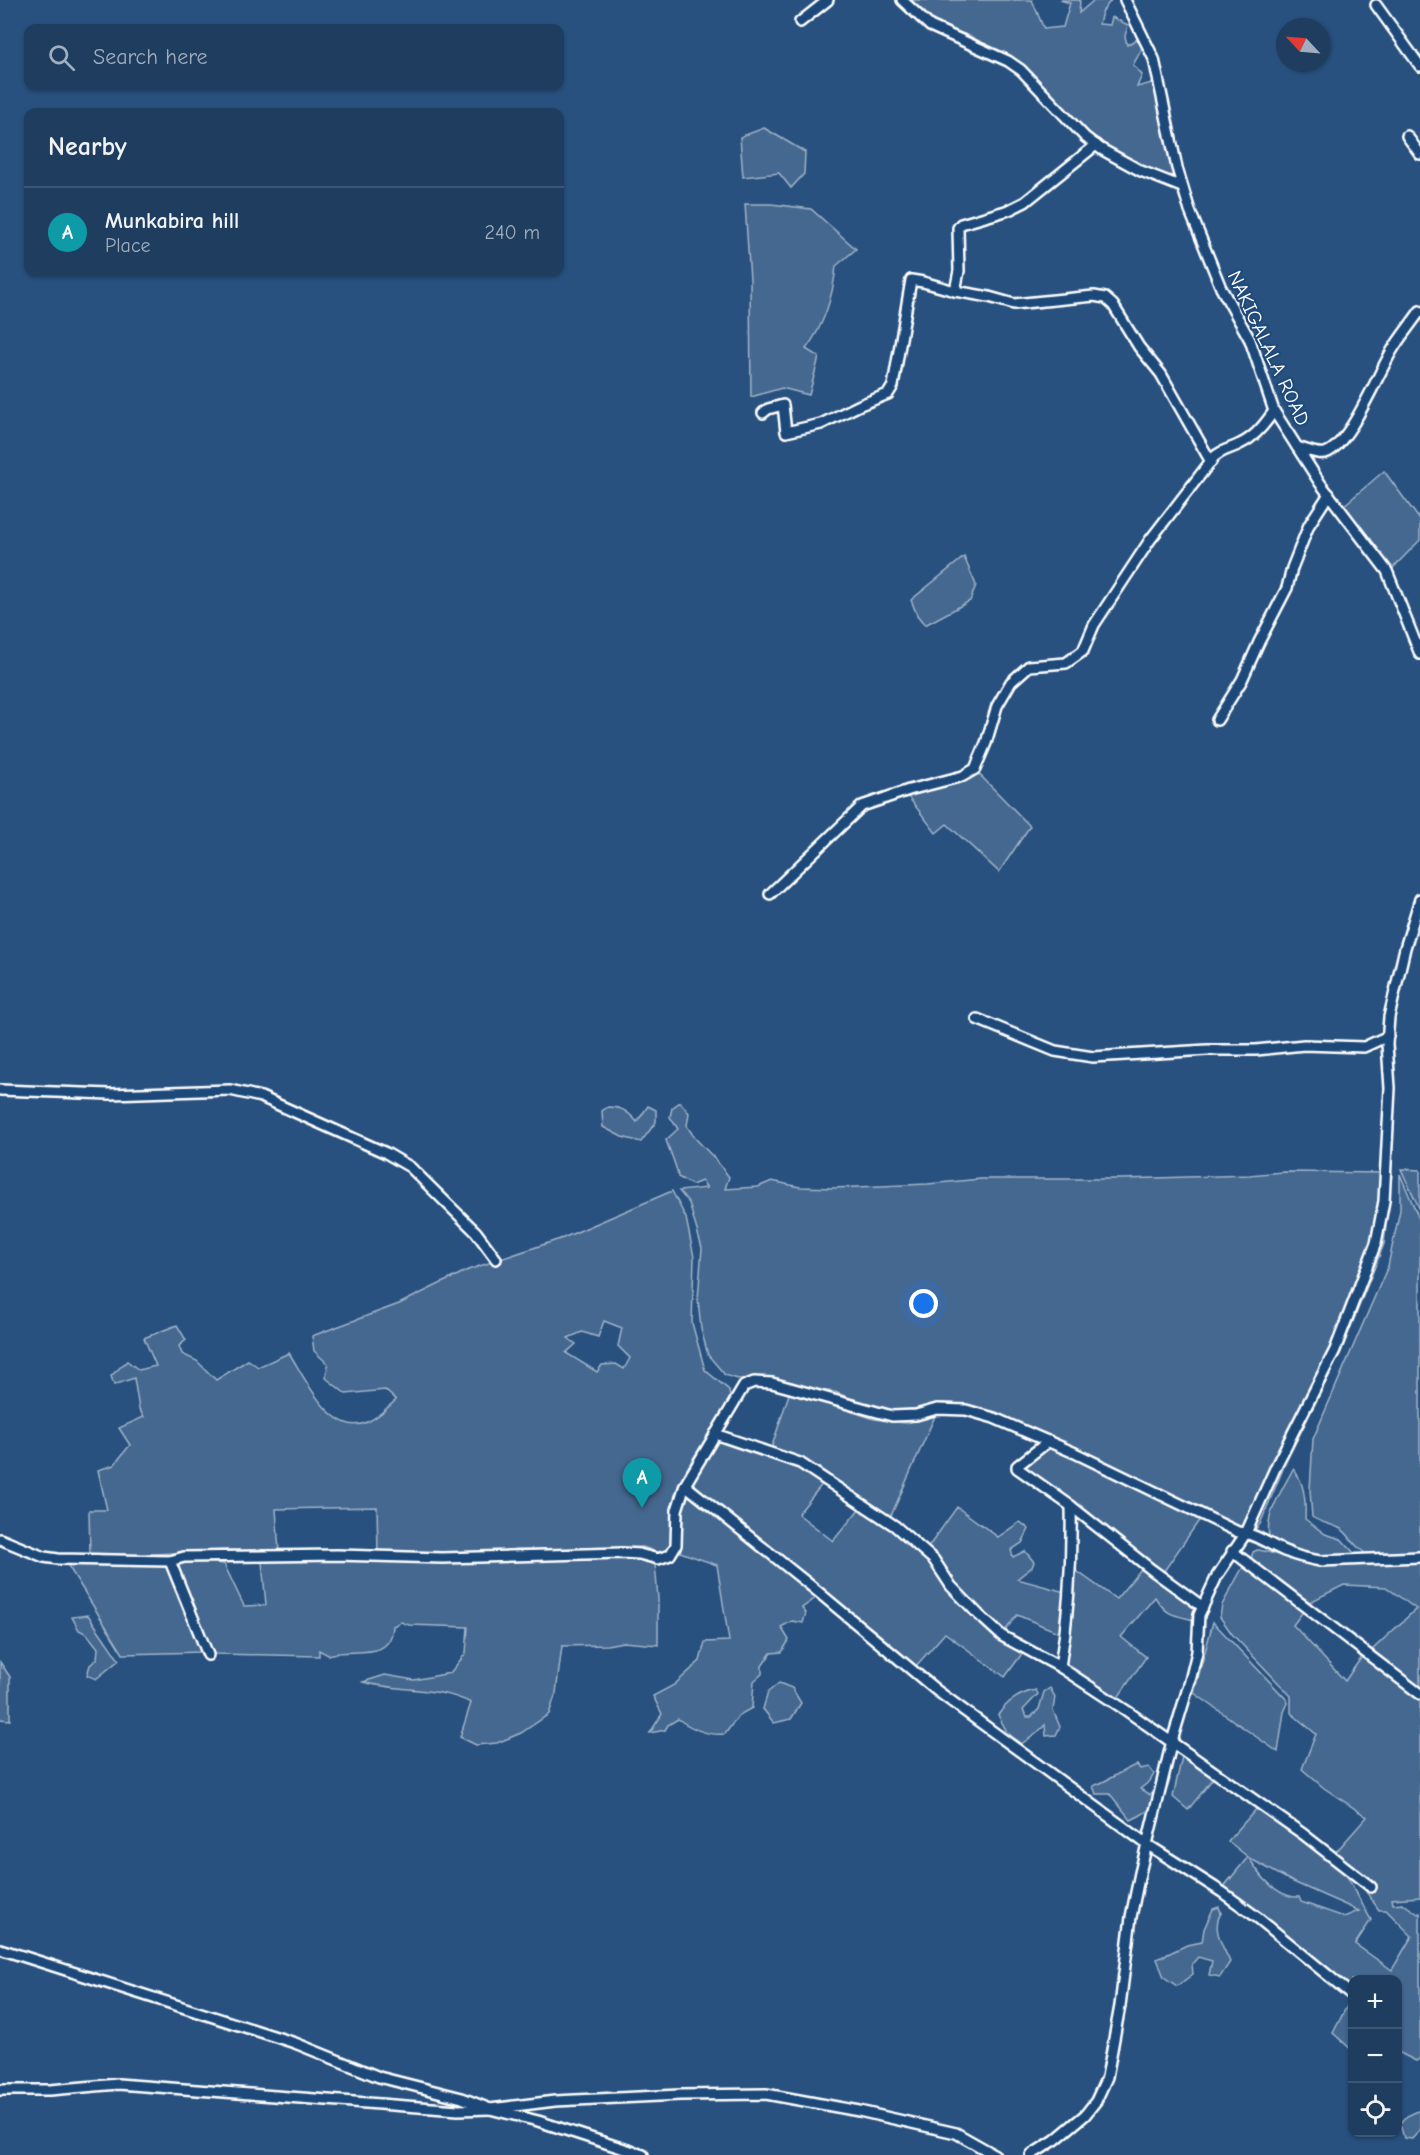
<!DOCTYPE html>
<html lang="en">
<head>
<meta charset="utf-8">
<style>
	:root { --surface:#1e3d5f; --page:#264465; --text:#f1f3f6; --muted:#a1aebd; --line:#3c5674; --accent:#d6ab8b }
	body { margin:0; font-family:"Comic Neue",sans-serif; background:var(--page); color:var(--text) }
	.controls { position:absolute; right:18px; bottom:18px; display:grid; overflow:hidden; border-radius:12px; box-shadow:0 2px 4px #0004 }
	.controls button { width:54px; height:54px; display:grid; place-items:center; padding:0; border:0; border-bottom:2px solid var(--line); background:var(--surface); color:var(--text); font:30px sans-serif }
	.compass { position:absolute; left:1276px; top:18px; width:54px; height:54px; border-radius:50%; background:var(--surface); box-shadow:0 2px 4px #0004; rotate:296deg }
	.you { position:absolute; left:924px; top:1304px; width:21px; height:21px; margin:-15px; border:4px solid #fff; border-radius:50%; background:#1a73e8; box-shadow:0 0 0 9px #1a73e833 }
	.badge { display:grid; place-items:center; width:39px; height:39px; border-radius:50%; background:var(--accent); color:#fff; font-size:20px; font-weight:700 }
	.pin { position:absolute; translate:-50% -50px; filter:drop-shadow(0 2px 3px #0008) }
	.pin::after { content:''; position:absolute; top:32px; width:21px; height:18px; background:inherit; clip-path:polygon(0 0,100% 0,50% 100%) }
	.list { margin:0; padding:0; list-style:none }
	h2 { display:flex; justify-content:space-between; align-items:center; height:78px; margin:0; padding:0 24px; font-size:26px }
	h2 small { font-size:20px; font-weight:400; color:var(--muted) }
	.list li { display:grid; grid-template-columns:39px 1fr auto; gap:18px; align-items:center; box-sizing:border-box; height:90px; padding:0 24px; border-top:2px solid var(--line) }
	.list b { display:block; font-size:22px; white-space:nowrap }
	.list p { margin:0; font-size:20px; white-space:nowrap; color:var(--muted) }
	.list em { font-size:20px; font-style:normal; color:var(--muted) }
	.icon { flex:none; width:33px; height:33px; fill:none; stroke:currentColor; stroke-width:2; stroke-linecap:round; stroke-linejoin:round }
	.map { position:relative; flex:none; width:1420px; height:2155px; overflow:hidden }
	.search { position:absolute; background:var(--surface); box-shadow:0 2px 4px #0004; left:24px; top:24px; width:540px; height:66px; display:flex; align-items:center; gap:15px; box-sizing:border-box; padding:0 21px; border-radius:12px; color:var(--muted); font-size:22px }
	.panel { position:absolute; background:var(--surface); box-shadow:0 2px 4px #0004; left:24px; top:108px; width:540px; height:168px; border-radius:12px }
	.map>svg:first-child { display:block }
</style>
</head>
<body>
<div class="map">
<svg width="1420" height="2155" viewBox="0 0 1420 2155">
	<rect width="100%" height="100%" fill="#28517f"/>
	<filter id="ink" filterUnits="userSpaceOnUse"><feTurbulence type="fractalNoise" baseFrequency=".0167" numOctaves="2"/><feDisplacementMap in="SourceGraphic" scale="12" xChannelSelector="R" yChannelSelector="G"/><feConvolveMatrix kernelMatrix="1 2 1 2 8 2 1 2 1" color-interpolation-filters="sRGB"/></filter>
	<g filter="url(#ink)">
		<!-- green -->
		<g fill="#446890" stroke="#a2b4c8" stroke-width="1.5" fill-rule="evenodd">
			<polygon points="906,0 1032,0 1044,29 1063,27 1070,3 1060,0 1080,0 1079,13 1093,1 1111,0 1102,12 1099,24 1110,25 1112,17 1128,25 1125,36 1127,45 1137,39 1145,43 1133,65 1142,75 1137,87 1156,82 1176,178 1157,173 1108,151 1069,116 1019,65 970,36 940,26 936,28"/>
			<polygon points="764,128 805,152 804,174 791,188 779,173 743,177 740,137"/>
			<path d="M 745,204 L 771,204 L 811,209 L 856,249 L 836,266 C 833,297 825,324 806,349 L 819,357 L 809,395 L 782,388 L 751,397 L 750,280 Z"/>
			<polygon points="1384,471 1420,520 1420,540 1390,571 1342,507"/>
			<polygon points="964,557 976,585 970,601 925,625 917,615 911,600"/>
			<polygon points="976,771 1030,826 999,872 947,824 936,833 906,794"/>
			<path d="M 680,1102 L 689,1113 L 687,1126 L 695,1138 L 715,1159 L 729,1177 L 725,1189 L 758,1187 L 772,1181 L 800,1187 L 833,1188 L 928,1184 L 981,1179 L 1124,1179 L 1250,1175 L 1283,1172 L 1392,1173 L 1384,1244 L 1341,1352 L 1286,1462 L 1260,1524 L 1254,1531 L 1243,1530 L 1201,1508 L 988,1410 L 960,1404 L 943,1403 L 922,1408 L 888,1411 L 874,1408 L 835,1392 L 812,1389 L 792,1382 L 772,1378 L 738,1379 L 725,1375 L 708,1355 L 701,1329 L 698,1299 L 702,1248 L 689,1203 L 679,1191 L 707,1188 L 702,1181 L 692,1185 L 678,1177 C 676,1163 670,1153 666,1140 L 678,1129 L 670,1117 L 672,1108 Z"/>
			<path d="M 648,1106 L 656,1110 L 656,1122 L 641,1142 L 622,1137 L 603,1127 L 602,1111 L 608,1107 C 621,1107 628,1111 637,1122 Z"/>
			<polygon points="1401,1169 1420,1170 1420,1210"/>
			<path d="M 1400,1174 L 1420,1221 L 1420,1553 C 1412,1553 1404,1553 1396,1553 C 1382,1554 1373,1560 1361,1550 C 1353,1544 1349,1534 1341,1529 C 1331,1523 1322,1524 1312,1517 L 1310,1490 L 1313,1439 L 1388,1266 L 1400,1210 Z"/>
			<path d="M 672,1191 L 686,1218 L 694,1257 L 692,1323 L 705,1370 L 729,1390 L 730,1399 C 714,1430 687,1461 676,1493 C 669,1511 675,1531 669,1549 L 660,1553 L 643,1547 L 573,1550 L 517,1549 L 484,1553 L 378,1553 L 377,1507 L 276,1509 L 279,1552 L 228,1550 L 135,1555 L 90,1553 L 89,1510 L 107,1510 L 98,1470 L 114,1465 L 130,1445 L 119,1428 L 144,1417 L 139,1409 L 134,1378 L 114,1385 L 111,1376 L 127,1361 L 139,1370 L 156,1366 L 144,1338 L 177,1325 L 186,1340 L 179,1346 L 182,1354 L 197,1361 L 216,1380 L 248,1360 L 258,1367 L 289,1353 C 304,1376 329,1432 362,1424 C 374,1421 387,1408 396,1400 L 385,1390 L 346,1394 L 326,1378 L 328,1364 L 314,1351 L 312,1336 L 399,1304 L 468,1270 L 563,1238 ZM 604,1321 L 622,1328 L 618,1346 L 630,1358 L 624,1369 L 616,1364 L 602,1365 L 597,1372 L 566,1353 L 576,1344 L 568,1338 L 582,1332 L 598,1337 Z"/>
			<polygon points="790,1391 874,1419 905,1423 935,1416 890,1518 819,1468 798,1458 771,1449"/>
			<path d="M 717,1439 L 802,1469 L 824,1482 L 798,1514 L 833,1541 L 860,1508 C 882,1522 915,1541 931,1562 C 936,1569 939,1579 945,1586 C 966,1614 993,1635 1024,1651 L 1005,1677 L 945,1633 L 916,1666 L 879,1634 L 690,1484 Z"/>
			<polygon points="1050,1446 1200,1519 1162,1574 1076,1505 1022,1467"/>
			<path d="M 1293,1469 C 1305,1482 1306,1502 1305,1519 L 1325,1534 L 1341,1539 L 1356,1555 L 1309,1555 L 1290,1546 L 1272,1543 C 1259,1523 1284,1487 1293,1469 Z"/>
			<path d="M 686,1490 L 817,1597 L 802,1608 L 806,1613 L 803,1623 L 792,1621 L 781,1627 L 789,1640 L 782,1652 L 771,1653 L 762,1666 L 762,1674 L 754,1681 L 752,1708 L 739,1715 L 725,1734 C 708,1736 692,1729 678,1719 L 668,1725 L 665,1730 L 650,1733 L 662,1714 L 653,1696 L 674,1685 L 700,1661 L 705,1642 L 729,1641 L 717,1565 L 680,1552 L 678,1524 Z"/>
			<path d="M 957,1507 L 998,1537 L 1020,1522 L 1029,1529 L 1022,1543 L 1011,1550 L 1013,1557 L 1025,1551 L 1034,1562 L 1032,1567 L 1017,1579 L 1065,1592 L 1060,1633 L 1017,1615 L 1005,1631 C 974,1606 951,1581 927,1549 Z"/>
			<path d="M 1257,1550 C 1279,1552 1298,1565 1321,1565 C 1354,1567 1387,1559 1420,1563 L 1420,1688 L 1372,1650 L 1416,1609 L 1386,1587 L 1344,1585 L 1310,1602 L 1288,1588 L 1251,1559 L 1253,1552 Z"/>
			<path d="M 633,1557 L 655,1563 L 658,1599 L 658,1645 L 623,1642 L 607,1645 L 562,1646 L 556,1693 L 549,1714 L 521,1733 L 497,1743 L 476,1745 L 460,1737 L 471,1703 C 438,1686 399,1692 363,1682 L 385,1675 L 414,1680 L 450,1673 L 466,1653 L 468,1627 L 409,1625 L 401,1622 L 393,1626 C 391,1663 352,1647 328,1655 L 319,1650 L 319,1656 L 215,1654 L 210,1650 L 178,1570 L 180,1562 L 184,1560 L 224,1564 L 244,1606 L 266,1605 L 262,1562 L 329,1558 Z"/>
			<polygon points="67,1564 168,1564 203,1652 123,1654"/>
			<path d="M 1244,1565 L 1266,1584 L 1305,1609 L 1293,1625 L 1345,1681 L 1363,1655 L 1420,1698 L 1420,1897 L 1392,1899 L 1393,1904 L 1402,1903 L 1418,1914 L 1420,1913 L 1420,2058 L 1416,2061 L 1398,2052 L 1398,1980 L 1352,1980 L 1352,1989 L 1222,1889 L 1248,1857 L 1228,1841 L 1258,1807 L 1343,1869 L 1371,1920 L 1355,1944 L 1392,1970 L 1412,1936 L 1386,1910 L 1379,1910 L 1357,1879 L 1373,1891 L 1375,1887 L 1335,1853 L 1367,1817 L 1324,1788 L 1302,1769 L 1316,1734 L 1291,1713 L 1291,1696 L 1232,1634 L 1220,1617 L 1222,1605 ZM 1249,1858 L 1291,1881 L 1359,1911 L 1344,1917 L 1301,1902 L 1299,1897 C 1277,1898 1260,1876 1249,1858 Z"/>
			<path d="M 1142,1568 L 1200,1610 L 1195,1620 C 1173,1615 1167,1616 1155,1597 L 1121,1637 L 1146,1657 L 1117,1699 L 1067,1668 L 1064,1663 L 1074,1599 L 1075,1570 L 1116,1599 Z"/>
			<polygon points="88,1615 119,1660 96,1679 87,1675 90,1665 97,1659 98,1648 87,1634 79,1630 72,1617"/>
			<polygon points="1213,1622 1287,1700 1288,1703 1284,1712 1278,1752 1194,1693"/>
			<polygon points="0,1662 10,1677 10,1720 0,1719"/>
			<polygon points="779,1683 792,1688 801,1703 791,1719 774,1723 763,1709 768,1692"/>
			<path d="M 1050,1688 L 1055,1697 L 1053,1710 L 1060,1727 L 1056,1735 L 1046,1736 L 1045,1725 L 1036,1734 L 1021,1744 L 1007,1732 L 998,1715 C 1007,1701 1020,1693 1036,1690 L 1038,1694 L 1023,1710 L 1027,1717 L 1031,1717 L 1039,1709 L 1044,1692 Z"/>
			<polygon points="1183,1752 1215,1776 1188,1810 1173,1797"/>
			<path d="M 1137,1765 L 1140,1769 L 1149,1767 L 1154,1774 L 1150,1781 L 1140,1789 L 1150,1795 L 1157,1784 L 1170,1779 C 1166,1799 1149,1812 1131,1820 L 1110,1794 L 1096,1794 L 1093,1786 C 1109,1781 1121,1770 1137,1765 Z"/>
			<path d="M 1219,1907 L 1221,1913 C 1211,1929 1223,1946 1230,1962 L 1220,1977 L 1209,1975 L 1212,1961 L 1198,1957 L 1192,1964 L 1193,1974 L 1177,1986 L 1164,1977 L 1157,1959 L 1187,1945 L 1202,1942 L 1204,1929 L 1213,1909 Z"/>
			<polygon points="1350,2000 1352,2001 1352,2050 1333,2033"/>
			<polygon points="1420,2110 1420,2130 1412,2139 1404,2138 1400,2124 1407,2116"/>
		</g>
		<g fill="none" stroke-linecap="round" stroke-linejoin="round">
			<!-- minor casing -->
			<g stroke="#fff" stroke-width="14">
				<g id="minor">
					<polyline points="902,0 930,26 1008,61 1021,70 1085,137 1101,149 1141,171 1182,187"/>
					<polyline points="1125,0 1154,59 1177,168 1190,211 1221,288 1250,340 1274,411 1320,483 1387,571 1420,654"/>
					<polyline points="1376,5 1420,66"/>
					<polyline points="800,22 828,0"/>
					<polyline points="1407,136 1420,154"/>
					<polyline points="955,291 989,297 1014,304 1094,296 1105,298 1113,305 1139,347 1161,374 1211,462"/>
					<polyline points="763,413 768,409 783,405 786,432 821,424 860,405 888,394 893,386 911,280 923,282 955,291 959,271 958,228 961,224 1009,210 1025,202 1096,145"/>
					<path d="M 1297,447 C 1305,449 1317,455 1325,453 C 1349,447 1379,371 1393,349 C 1401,336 1411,324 1420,311"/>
					<polyline points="1217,720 1242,680 1259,642 1287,588 1292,568 1309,525 1329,494"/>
					<path d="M 770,894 L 862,806 L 909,790 L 963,776 L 975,769 L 986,743 L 997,706 L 1011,682 L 1029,666 L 1066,663 L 1083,651 L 1094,625 L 1150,540 L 1214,457 C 1223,449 1231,449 1240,444 C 1255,437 1265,424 1274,411"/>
					<polyline points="977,1019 1055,1051 1093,1057 1207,1050 1256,1050 1304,1045 1364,1047 1388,1036"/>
					<polyline points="0,1090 110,1094 230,1090 261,1097 386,1153 410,1167 476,1232 496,1259"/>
					<polyline points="715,1434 800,1463 895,1526 934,1560 951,1586 979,1615 1002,1636 1060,1667 1127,1711 1303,1834 1371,1887"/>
					<polyline points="1049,1441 1017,1466 1017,1468 1071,1506 1152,1570 1203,1607"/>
					<polyline points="685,1485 811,1586 936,1690 1148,1845 1222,1892 1258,1918 1352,1995"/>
					<path d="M 0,1539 L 44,1557 L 58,1559 L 170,1561 L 184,1557 L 337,1555 L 442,1558 L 622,1553 L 639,1554 L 658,1559 L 670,1555 L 676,1545 L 677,1510 L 685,1485 L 744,1386 L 754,1382 L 772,1383 L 892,1416 L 916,1415 L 937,1409 L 966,1410 L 994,1418 L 1075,1453 L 1238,1532 C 1255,1533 1271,1546 1287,1552 C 1298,1557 1309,1559 1320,1561 L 1420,1557"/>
					<polyline points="1232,1551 1420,1694"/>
					<polyline points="170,1561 208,1655"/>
					<path d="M 1060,1667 C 1069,1613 1072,1560 1071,1506"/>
					<polyline points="0,1949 295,2043 379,2077 462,2098 490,2109 538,2121 643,2155"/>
					<polyline points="0,2090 50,2090 118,2084 458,2110 490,2109 555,2101 680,2095 766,2094 859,2111 956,2133 995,2155"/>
					<polyline points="1031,2155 1055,2140 1085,2115 1096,2101 1107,2077 1120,2006 1131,1917 1140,1873 1172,1741 1190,1681 1197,1652 1199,1615 1217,1576 1246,1533 1277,1464 1335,1350 1376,1243 1384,1201 1390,1088 1387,1044 1389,1017 1405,948 1420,899"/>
				</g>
			</g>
			<!-- minor -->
			<use href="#minor" stroke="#1f4a7a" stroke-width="9"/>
		</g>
	</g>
	<g text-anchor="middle" stroke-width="4.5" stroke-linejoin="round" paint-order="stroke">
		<!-- street labels -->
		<g font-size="20" fill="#fff" stroke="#1f4a7a">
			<text transform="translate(1269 348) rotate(65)" y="7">NAKIGALALA ROAD</text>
		</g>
	</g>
</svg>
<div class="controls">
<button>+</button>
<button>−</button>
<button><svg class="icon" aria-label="locate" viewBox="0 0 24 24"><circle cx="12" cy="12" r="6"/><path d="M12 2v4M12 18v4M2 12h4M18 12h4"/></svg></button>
</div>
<svg class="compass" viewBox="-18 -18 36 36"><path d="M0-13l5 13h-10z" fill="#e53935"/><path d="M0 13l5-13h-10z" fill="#a1aebd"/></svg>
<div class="you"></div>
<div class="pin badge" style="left:642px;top:1508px;background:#0f9aa8">A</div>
<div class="search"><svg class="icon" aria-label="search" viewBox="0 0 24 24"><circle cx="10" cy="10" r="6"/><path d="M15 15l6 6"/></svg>Search here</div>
<section class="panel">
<h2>Nearby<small></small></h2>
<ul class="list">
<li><span class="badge" style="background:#0f9aa8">A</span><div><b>Munkabira hill</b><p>Place</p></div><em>240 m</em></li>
</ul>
</section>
</div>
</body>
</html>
